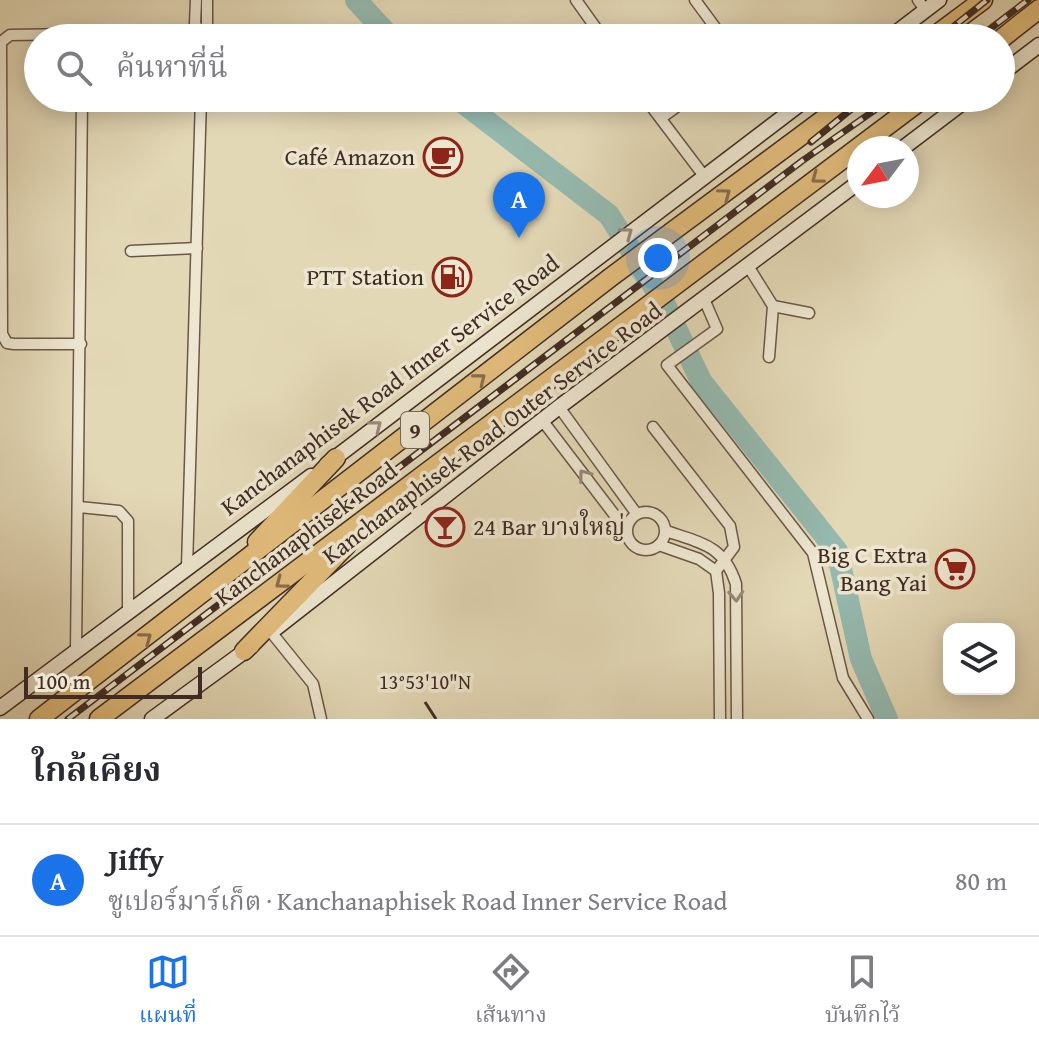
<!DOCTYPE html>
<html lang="th">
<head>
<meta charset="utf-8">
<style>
	:root { --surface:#fff; --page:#f2f2f3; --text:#2b2b33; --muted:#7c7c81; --line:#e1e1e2; --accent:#1a73e8 }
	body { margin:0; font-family:"Gentium Book Plus","Noto Serif Thai",serif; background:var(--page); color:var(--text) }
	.controls { position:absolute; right:24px; bottom:24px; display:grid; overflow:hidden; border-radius:16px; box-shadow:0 4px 20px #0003 }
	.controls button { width:72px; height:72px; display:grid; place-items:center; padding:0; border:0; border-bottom:2px solid var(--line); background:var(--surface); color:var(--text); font:40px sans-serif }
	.compass { position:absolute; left:847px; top:136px; width:72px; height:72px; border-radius:50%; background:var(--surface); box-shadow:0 4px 20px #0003; rotate:238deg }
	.scale { position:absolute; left:24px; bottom:20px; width:178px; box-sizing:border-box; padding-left:8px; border:4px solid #412c24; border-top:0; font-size:22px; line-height:28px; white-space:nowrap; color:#412c24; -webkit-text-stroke:6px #ede6d0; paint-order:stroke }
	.you { position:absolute; left:658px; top:258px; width:28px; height:28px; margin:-20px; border:6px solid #fff; border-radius:50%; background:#1a73e8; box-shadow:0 0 0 12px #1a73e833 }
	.badge { display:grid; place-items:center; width:52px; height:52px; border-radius:50%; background:var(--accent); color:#fff; font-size:26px; font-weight:700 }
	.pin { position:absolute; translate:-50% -66px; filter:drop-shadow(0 2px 4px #0008) }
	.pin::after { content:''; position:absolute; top:42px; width:28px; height:24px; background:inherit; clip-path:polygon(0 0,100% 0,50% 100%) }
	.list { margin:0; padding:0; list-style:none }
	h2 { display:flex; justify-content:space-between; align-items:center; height:104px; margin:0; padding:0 32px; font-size:34px }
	h2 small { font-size:26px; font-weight:400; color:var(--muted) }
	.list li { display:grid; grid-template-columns:52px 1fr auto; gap:24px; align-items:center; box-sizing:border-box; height:112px; padding:0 32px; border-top:2px solid var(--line) }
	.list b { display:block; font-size:30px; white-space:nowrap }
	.list p { margin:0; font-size:26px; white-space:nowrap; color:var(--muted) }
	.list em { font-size:26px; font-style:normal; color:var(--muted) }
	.icon { flex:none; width:44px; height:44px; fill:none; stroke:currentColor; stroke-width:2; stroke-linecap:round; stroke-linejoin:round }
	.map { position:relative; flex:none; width:1039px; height:719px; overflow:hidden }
	.search { position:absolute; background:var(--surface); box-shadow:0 4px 20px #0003; left:24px; right:24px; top:24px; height:88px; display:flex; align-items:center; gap:20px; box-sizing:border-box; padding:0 28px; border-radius:44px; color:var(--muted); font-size:30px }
	.sheet { height:216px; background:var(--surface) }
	nav { display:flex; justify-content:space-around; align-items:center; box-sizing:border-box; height:112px; border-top:2px solid var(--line); background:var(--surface); font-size:22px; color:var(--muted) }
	nav a { display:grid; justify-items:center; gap:4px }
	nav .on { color:var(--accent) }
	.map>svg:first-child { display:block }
</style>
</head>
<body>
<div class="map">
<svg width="1039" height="719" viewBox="0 0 1039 719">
	<rect width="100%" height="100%" fill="#e3d8b6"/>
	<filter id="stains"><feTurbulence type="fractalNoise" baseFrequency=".0025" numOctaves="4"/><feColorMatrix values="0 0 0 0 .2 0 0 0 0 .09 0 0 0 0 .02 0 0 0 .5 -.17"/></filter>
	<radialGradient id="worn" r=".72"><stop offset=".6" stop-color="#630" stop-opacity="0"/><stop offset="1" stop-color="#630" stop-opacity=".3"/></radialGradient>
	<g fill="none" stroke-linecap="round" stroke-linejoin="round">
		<!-- river -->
		<g stroke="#95b9af" stroke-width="22">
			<polyline points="356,0 391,38"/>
			<polyline points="457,98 609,215 664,303 701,381 837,551 861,659 887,719"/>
		</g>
		<!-- street casing -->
		<g stroke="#6a5748" stroke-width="13">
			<g id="street">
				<polyline points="196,0 195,23 201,38"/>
				<polyline points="576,0 603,38"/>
				<polyline points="695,0 723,38"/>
				<polyline points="918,0 926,11"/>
				<polyline points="201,35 207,26 207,0"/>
				<polyline points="80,38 77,34 10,35 1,42 2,334 7,343 14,344 81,344"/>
				<polyline points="645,98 704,176"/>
				<polyline points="661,118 689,98"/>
				<polyline points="131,251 197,248"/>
				<polyline points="748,266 773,306 769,357"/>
				<polyline points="704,299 717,329 667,365 813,553 843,678 868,719"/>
				<polyline points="773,306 809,313"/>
				<polyline points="559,407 636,513"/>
				<polyline points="542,420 626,530"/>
				<polyline points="653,427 730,526 734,547 716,571"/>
				<polyline points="79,507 119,511 128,521 128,611"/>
				<circle cx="646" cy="531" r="19"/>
				<path d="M 666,531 C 701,543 724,545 736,584 L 737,719"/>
				<polyline points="659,545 699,559 716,571 719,593 720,719"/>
				<polyline points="187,567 201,98"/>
				<polyline points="271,632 313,684 321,719"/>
				<polyline points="76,650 82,98"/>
			</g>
		</g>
		<!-- secondary casing -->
		<g stroke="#412c24" stroke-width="17">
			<g id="secondary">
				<polyline points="889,38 939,0"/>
				<polyline points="1001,74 1039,45"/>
				<polyline points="903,148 969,98"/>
				<polyline points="327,464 808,98"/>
				<polyline points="275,629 559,407 859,182"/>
				<polyline points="0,708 311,476"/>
				<polyline points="152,719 252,646"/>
			</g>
		</g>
		<!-- highway casing -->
		<g stroke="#412c24" stroke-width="21">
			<g id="highway">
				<polyline points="932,38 983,0"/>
				<polyline points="1001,39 1039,9"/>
				<polyline points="257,542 336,458"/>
				<polyline points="244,651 347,545"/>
				<polyline points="39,719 611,277 852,98"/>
				<polyline points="99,719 924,98"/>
			</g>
		</g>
		<!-- street -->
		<use href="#street" stroke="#ede6d0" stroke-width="10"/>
		<!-- secondary -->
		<use href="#secondary" stroke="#ede6d0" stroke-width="14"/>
		<!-- highway -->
		<use href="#highway" stroke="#e2bc7b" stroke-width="18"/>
		<!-- rail casing -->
		<g stroke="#412c24" stroke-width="7">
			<g id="rail">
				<polyline points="939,38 987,0"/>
				<polyline points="978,38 1028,0"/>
				<polyline points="811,142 865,98"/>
				<polyline points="68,719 802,161 892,98"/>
			</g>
		</g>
		<!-- rail -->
		<use href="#rail" stroke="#ede6d0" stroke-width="4" stroke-dasharray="12" stroke-linecap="butt"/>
	</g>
	<!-- one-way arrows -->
	<defs><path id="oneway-chevron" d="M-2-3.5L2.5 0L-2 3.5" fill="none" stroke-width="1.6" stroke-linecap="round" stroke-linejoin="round" transform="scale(2)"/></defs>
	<g stroke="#896d4b">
		<use href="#oneway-chevron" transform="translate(817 178) rotate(143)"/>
		<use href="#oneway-chevron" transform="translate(725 194) rotate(-37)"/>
		<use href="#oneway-chevron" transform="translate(480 379) rotate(-38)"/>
		<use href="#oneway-chevron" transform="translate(281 583) rotate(143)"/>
		<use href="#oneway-chevron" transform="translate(146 638) rotate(-37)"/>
	</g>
	<g stroke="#97897a">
		<use href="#oneway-chevron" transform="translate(627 233) rotate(-37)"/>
		<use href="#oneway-chevron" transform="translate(376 426) rotate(-38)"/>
		<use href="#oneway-chevron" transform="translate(584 475) rotate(-127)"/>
		<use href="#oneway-chevron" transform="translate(736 596) rotate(87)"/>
	</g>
	<!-- ticks -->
	<path fill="none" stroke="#412c24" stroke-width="3" d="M 425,702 L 436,719"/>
	<!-- icons -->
	<defs>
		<g id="cafe-ring" transform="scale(2)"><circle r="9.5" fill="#ede6d0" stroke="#8f2418" stroke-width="1.5"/><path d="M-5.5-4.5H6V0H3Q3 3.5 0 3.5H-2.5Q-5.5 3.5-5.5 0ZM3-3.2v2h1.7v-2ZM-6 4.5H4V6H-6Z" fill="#8f2418"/></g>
		<g id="fuel-ring" transform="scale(2)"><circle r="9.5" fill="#ede6d0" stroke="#8f2418" stroke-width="1.5"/><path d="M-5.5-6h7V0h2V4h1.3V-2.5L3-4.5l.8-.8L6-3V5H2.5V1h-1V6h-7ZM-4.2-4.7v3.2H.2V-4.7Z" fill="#8f2418"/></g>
		<g id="bar-ring" transform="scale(2)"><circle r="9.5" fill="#ede6d0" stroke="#8f2418" stroke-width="1.5"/><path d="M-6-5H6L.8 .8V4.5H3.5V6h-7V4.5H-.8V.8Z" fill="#8f2418"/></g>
		<g id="supermarket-ring" transform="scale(2)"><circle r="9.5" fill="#ede6d0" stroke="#8f2418" stroke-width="1.5"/><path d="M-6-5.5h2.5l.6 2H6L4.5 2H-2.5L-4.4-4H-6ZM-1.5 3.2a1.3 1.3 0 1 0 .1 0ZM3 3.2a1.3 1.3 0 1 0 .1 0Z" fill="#8f2418"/></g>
	</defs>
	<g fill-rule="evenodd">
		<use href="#cafe-ring" x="443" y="157"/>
		<use href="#fuel-ring" x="452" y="277"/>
		<use href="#bar-ring" x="445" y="527"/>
		<use href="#supermarket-ring" x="955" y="569"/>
	</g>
	<g text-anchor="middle" stroke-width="7" stroke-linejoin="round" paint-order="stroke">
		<!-- shield labels -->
		<rect fill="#ede6d0" stroke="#756458" stroke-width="2" x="401" y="412" width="28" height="36" rx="6"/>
		<g font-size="22" font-weight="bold" fill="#412c24">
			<text x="415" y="438">9</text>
		</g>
		<!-- poi labels -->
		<g font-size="24" fill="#412c24" stroke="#ede6d0" text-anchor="end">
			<text x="415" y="165">Café Amazon</text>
			<text x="424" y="285">PTT Station</text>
			<text x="473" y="535" text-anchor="start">24 Bar บางใหญ่</text>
			<text x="927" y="563">Big C Extra<tspan x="927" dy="28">Bang Yai</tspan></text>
		</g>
		<!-- street labels -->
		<g font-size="24" fill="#412c24" stroke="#ede6d0">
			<text transform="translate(390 385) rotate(-37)" y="8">Kanchanaphisek Road Inner Service Road</text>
			<text transform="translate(492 433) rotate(-37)" y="8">Kanchanaphisek Road Outer Service Road</text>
			<text transform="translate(306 534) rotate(-37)" y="8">Kanchanaphisek Road</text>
		</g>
	</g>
	<g font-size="20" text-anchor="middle" fill="#412c24" stroke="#ede6d0" stroke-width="7" stroke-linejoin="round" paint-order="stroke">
		<text x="425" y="689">13°53'10"N</text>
	</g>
	<rect width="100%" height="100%" filter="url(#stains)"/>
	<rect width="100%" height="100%" fill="url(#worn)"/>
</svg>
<div class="controls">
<button><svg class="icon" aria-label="layers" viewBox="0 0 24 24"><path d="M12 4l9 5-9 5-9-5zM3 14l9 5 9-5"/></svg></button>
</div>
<svg class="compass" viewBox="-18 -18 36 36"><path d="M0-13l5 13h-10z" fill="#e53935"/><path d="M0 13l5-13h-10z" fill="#7c7c81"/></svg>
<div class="scale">100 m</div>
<div class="you"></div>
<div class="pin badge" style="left:519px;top:238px">A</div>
<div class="search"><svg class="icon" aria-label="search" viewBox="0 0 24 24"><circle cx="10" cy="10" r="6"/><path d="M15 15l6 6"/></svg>ค้นหาที่นี่</div>
</div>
<section class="sheet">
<h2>ใกล้เคียง<small></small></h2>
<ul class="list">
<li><span class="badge">A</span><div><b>Jiffy</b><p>ซูเปอร์มาร์เก็ต · Kanchanaphisek Road Inner Service Road</p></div><em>80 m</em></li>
</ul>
</section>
<nav>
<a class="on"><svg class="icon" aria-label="map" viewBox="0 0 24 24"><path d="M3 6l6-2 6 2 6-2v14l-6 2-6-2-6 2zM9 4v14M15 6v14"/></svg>แผนที่</a>
<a><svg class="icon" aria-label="directions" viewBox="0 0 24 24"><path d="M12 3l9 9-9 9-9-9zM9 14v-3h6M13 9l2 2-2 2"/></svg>เส้นทาง</a>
<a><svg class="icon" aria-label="saved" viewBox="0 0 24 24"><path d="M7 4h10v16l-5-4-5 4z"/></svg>บันทึกไว้</a>
</nav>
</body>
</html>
